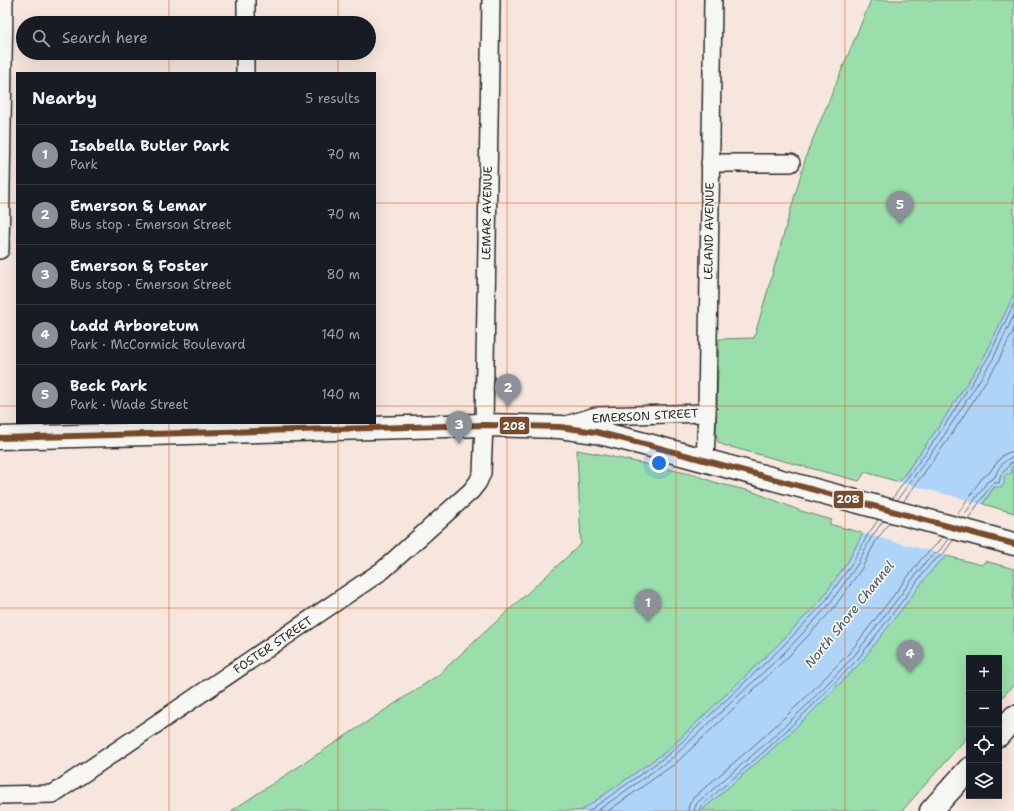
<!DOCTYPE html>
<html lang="en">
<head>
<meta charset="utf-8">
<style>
	:root { --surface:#171b24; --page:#242831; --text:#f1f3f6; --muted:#9ea1a6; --line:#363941; --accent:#8c9099 }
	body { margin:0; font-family:"Shantell Sans",sans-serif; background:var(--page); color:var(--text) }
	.controls { position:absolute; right:12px; bottom:12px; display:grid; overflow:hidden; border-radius:0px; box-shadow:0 4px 16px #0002 }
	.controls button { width:36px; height:36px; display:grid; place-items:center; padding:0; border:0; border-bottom:1px solid var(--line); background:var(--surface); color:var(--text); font:20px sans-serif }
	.you { position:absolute; left:659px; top:463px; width:14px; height:14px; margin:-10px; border:3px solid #fff; border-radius:50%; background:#1a73e8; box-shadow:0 0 0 6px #1a73e833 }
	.badge { display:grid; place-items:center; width:26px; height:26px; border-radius:50%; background:var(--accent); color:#fff; font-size:13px; font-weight:700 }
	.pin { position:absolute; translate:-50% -33px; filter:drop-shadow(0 1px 2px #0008) }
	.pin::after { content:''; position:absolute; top:21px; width:14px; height:12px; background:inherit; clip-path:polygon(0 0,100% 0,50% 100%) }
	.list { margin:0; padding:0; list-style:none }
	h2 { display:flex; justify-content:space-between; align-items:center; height:52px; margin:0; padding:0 16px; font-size:17px }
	h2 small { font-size:13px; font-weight:400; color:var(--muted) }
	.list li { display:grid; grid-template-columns:26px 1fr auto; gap:12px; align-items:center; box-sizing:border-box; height:60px; padding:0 16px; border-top:1px solid var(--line) }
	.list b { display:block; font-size:15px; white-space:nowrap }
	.list p { margin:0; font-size:13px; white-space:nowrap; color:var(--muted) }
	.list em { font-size:13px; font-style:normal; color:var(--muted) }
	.icon { flex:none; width:22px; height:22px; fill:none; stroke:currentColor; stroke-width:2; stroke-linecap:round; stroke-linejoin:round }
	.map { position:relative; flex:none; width:1014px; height:811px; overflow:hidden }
	.search { position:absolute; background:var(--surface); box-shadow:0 4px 16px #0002; left:16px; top:16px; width:360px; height:44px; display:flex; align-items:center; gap:10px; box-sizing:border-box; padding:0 14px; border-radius:22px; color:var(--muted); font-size:15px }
	.panel { position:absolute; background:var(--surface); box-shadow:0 4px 16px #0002; left:16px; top:72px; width:360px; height:352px; border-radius:0px }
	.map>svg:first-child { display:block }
</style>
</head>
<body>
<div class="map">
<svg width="1014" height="811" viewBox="0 0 1014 811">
	<rect width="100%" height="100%" fill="#f7e6dd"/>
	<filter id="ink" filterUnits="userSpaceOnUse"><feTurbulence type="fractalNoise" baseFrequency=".025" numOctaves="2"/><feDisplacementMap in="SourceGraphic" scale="8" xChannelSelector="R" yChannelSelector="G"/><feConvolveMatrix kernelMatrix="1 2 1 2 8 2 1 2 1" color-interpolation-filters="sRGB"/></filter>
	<g filter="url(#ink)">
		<!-- green -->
		<g fill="#9adfab" stroke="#62856b">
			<polygon points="871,0 1014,0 1014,294 986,354 938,428 899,482 865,472 859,481 723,445 718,442 716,434 719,339 754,338 807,153"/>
			<polygon points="577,450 604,455 695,475 717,483 754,492 801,511 832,520 829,524 863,533 849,560 821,600 779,644 667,751 581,811 231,811 437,676 581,544"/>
			<polygon points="1014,464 1014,513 983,504 994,487"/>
			<polygon points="947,556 982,565 985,561 1014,569 1014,684 999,701 999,658 969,658 969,735 902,811 701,811 769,752 811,713 861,662 935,566"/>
		</g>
		<!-- water -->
		<polygon fill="#aed5f8" stroke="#7a91a6" points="1014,294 1014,464 1011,468 1012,473 1009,474 1006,474 1004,476 1004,485 1002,487 994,487 947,556 935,566 861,662 811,713 769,752 701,811 581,811 667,751 779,644 821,600 849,560 863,533 938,428 986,354"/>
		<!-- pier -->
		<polygon fill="#f7e6dd" points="897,481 985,505 949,556 861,533"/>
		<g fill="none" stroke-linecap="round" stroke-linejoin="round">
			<!-- shore -->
			<g stroke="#5f6f7d" stroke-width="1">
				<polyline points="892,499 941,431 989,356 1014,303"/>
				<polyline points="897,500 945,434 993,359 1014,315"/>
				<polyline points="903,502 950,437 998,362 1014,329"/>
				<polyline points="956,516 982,478 989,473 1002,456 1007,453 1014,451"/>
				<path d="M 962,518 L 987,482 L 995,477 C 997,469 1005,458 1014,457"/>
				<polyline points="968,519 991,485 994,483 999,483 1001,474 1007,469 1010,463 1014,462"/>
				<polyline points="589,811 669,754 782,647 824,603 853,562 867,536 878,520"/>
				<polyline points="597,811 672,758 786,651 828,606 857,565 871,538 883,521"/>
				<polyline points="608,811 676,763 790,655 833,609 862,568 876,541 889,523"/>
				<polyline points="688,811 689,805 693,798 759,741 800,703 850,652 923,557 936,545 942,537"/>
				<polyline points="694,811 695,807 697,803 763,746 805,707 854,656 927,560 940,550 948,539"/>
				<polyline points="699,811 701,806 767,749 808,710 858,659 931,563 944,553 953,540"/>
			</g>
			<!-- minor casing -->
			<g stroke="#2b2b2b" stroke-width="20">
				<g id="minor">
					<polyline points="246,23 246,0"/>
					<polyline points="245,73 245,53"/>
					<polyline points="710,163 791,163"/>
					<polyline points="0,250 4,0"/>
					<polyline points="563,426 596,416 707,413"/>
					<polyline points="705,461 707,413 713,0"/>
					<polyline points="0,795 53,794 383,570 471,491 478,482 482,473 484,425 491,0"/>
				</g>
			</g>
			<!-- secondary casing -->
			<g stroke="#2b2b2b" stroke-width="25">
				<g id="secondary">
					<polyline points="0,438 484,425 560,427 596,432 648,445 1014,544"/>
					<polyline points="999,735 1014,717"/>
					<polyline points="931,811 969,769"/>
				</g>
			</g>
			<!-- minor -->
			<use href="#minor" stroke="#f6f6f2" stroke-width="17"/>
			<!-- secondary -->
			<use href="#secondary" stroke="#f6f6f2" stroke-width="22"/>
			<!-- bus-1 casing -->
			<g stroke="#f6f6f2" stroke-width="9">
				<polyline id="bus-1" points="0,438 484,425 560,427 596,432 648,445 1014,544"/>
			</g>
			<!-- bus-1 -->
			<use href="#bus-1" stroke="#7a4b2a" stroke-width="6"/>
		</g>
	</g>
	<!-- grid -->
	<path fill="none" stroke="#df570e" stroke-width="1" stroke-opacity="0.55" d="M 169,0 L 169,23M 338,0 L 338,23M 507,0 L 507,811M 676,0 L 676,811M 845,0 L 845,811M 169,53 L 169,73M 338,53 L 338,73M 0,203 L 17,203M 375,203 L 1014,203M 0,406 L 17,406M 375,406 L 1014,406M 169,423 L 169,811M 338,423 L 338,811M 0,608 L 1014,608"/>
	<g text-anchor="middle" stroke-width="3.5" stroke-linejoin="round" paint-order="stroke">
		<!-- street labels -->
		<g font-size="12" fill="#2b2b2b" stroke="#f6f6f2">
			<text transform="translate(487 213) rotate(-89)" y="4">LEMAR AVENUE</text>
			<text transform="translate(709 231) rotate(-89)" y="4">LELAND AVENUE</text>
			<text transform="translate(645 416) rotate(-3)" y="4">EMERSON STREET</text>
			<text transform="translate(273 645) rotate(-34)" y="4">FOSTER STREET</text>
		</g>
		<!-- water labels -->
		<g font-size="13" font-style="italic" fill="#4c565e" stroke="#f6f6f2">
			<text transform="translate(849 614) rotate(-51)" y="5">North Shore Channel</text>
		</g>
	</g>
	<g stroke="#f6f6f2" stroke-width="1.5">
		<rect x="499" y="416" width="31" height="19" rx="4" fill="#7a4b2a"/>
		<rect x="833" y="490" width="31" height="19" rx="4" fill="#7a4b2a"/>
	</g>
	<g font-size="11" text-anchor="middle" font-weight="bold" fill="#fff">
		<text x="514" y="430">208</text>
		<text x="848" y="503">208</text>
	</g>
</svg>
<div class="controls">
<button>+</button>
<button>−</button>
<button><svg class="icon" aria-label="locate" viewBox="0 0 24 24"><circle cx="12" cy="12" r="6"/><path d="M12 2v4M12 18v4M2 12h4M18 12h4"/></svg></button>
<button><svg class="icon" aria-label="layers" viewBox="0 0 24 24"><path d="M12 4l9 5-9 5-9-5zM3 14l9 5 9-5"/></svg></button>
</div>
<div class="you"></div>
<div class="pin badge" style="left:648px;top:622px">1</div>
<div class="pin badge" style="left:508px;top:407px">2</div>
<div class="pin badge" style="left:459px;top:444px">3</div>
<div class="pin badge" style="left:910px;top:673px">4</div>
<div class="pin badge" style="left:900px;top:224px">5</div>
<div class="search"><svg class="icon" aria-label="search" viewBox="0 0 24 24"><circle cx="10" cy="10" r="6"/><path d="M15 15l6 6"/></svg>Search here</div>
<section class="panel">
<h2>Nearby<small>5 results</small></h2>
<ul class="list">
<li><span class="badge">1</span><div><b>Isabella Butler Park</b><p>Park</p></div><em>70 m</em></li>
<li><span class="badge">2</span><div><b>Emerson &amp; Lemar</b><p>Bus stop · Emerson Street</p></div><em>70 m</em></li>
<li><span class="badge">3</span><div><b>Emerson &amp; Foster</b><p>Bus stop · Emerson Street</p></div><em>80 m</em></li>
<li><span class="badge">4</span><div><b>Ladd Arboretum</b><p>Park · McCormick Boulevard</p></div><em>140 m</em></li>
<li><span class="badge">5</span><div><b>Beck Park</b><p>Park · Wade Street</p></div><em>140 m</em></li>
</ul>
</section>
</div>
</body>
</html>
